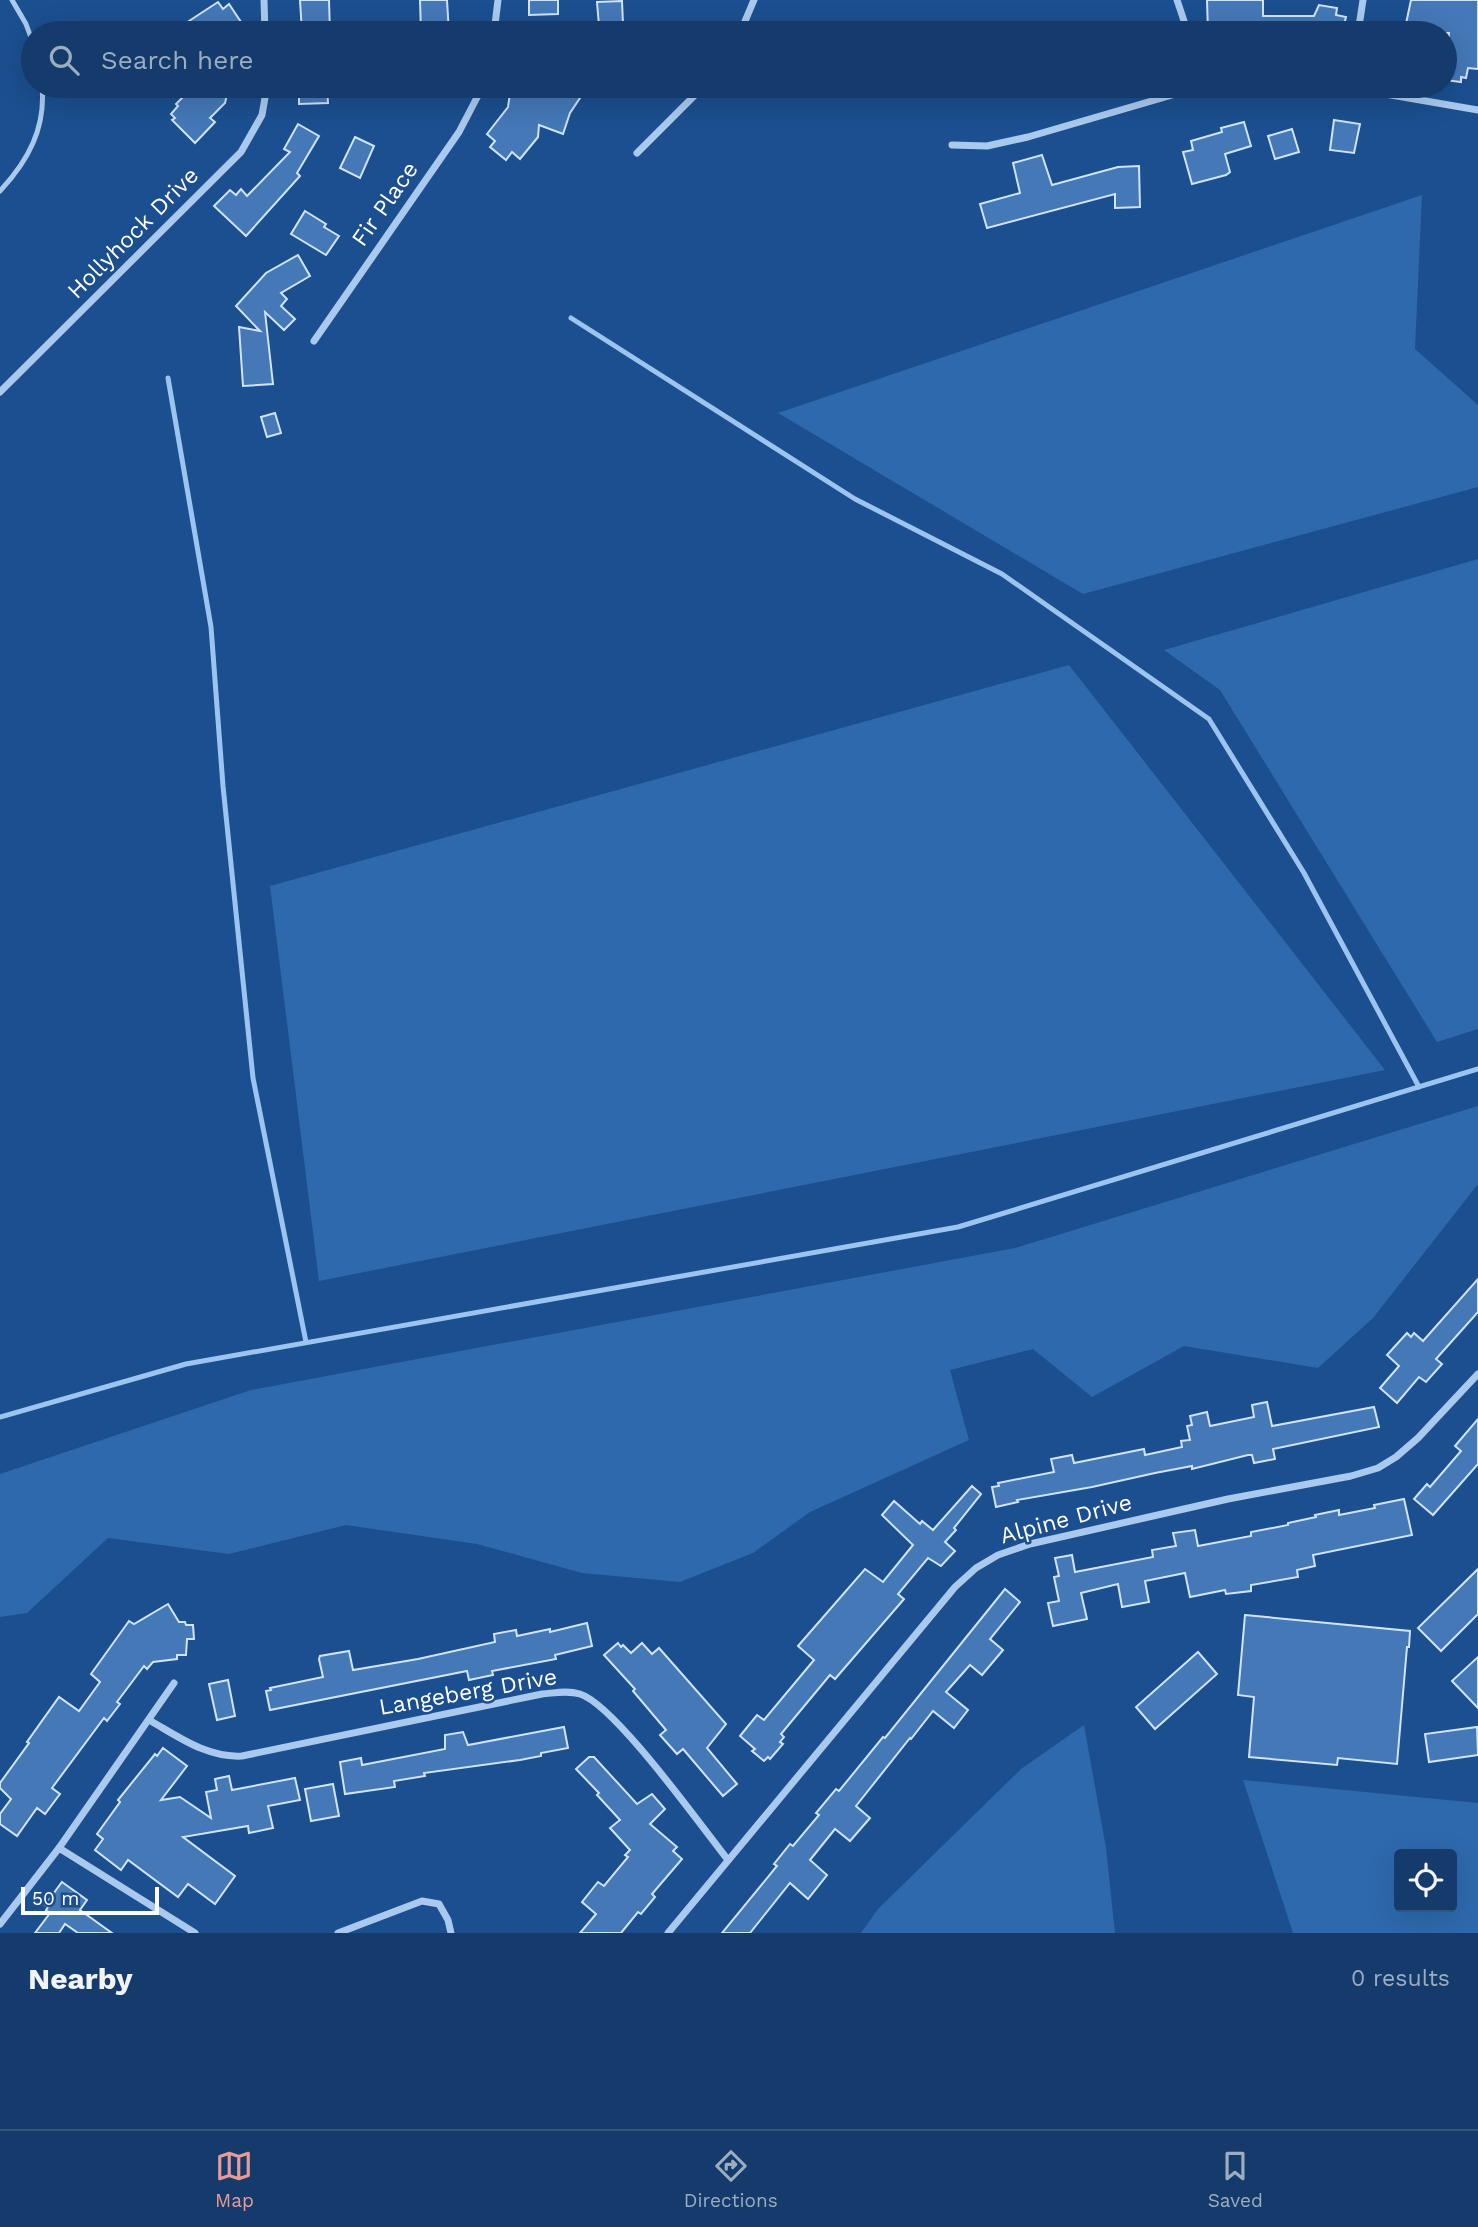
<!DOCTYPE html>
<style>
body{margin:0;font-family:"Work Sans",sans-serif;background:#214673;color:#f1f3f6}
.controls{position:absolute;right:21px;bottom:21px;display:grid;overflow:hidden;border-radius:7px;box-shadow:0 7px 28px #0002}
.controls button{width:63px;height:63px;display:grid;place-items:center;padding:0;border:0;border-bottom:2px solid #33557e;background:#143b6b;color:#f1f3f6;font:35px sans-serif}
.scale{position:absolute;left:21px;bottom:18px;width:138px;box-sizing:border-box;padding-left:7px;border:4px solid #fff;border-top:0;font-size:19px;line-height:24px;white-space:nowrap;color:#fff;-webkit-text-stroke:5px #1b4f8f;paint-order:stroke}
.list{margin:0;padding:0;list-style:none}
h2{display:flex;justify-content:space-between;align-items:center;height:91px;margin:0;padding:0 28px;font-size:30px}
h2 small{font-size:23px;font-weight:400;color:#9dadc1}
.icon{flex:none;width:38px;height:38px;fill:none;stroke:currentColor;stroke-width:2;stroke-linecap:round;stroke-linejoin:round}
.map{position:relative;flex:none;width:1478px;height:1933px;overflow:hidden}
.search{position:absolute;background:#143b6b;box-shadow:0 7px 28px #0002;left:21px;right:21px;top:21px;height:77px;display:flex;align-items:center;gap:18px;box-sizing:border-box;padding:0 24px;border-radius:38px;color:#9dadc1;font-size:26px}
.sheet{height:196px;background:#143b6b}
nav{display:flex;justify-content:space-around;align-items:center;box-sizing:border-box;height:98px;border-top:2px solid #33557e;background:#143b6b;font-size:19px;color:#9dadc1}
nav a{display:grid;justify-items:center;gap:4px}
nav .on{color:#e69b98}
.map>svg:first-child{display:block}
</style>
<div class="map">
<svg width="1478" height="1933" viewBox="0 0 1478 1933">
<rect width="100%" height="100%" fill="#1b4f8f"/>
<!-- green -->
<g fill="#2e69ad" fill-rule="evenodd">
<path d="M1422,195L1415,349L1478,405V487L1083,594L778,413Z"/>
<path d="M1478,559V1029L1437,1042L1220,690L1164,650Z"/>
<path d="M1069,665L1385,1070L319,1281L270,886Z"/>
<path d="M1478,1106V1184L1373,1318L1318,1368L1184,1346L1092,1397L1033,1349L950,1370L969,1440L810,1512L753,1553L680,1582L582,1573L477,1544L346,1525L229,1554L108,1538L27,1613L0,1617V1474L251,1390L1015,1248Z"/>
<path d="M1084,1725L1106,1848L1115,1933H861L878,1909L1021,1769Z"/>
<path d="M1243,1780L1478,1803V1933H1293ZM1399,1854H1452V1907H1399Z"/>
</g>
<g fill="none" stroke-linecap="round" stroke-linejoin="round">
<!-- stream -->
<g stroke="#9cc4f0" stroke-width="5">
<path d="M571,318L855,499L1002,574L1209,719L1304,873L1419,1087"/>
<path d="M168,378L211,627L223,786L253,1078L306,1342"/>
<path d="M0,1417L186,1364L958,1227L1478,1069"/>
</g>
</g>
<!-- building -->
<g fill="#4478b7" stroke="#cfe3fa" stroke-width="2">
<path d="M300,0H329L330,33H302Z"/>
<path d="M420,0H447L449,33H421Z"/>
<path d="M529,0H558V14L529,15Z"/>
<path d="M1207,0H1263V16H1314L1319,5L1337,8L1336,15L1346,17L1342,33H1208Z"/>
<path d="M1411,0H1478V69L1468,68L1466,78L1461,77V82L1445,80L1449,33H1404Z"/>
<path d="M622,1L623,24L599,26L597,2Z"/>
<path d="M218,2L223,9L229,4L245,28L236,33H197L189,21Z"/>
<path d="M194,86H229L225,103L210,118L215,122L195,143L172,120L175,118L171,114L178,106L176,104Z"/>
<path d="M299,86H327L328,103L299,104Z"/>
<path d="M511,86H573L584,92L570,113L563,134L539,125L538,137L520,159L512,152L506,160L490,147L495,141L487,134L508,107Z"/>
<path d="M1334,120L1360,124L1354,153L1330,150Z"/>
<path d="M1244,122L1251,146L1225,154L1230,172L1226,175L1192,184L1183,152L1193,150L1191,141L1222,132L1221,128Z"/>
<path d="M298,124L319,136L297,173L300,176L246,236L214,206L230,190L236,195L241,189L247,196L290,152L284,149Z"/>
<path d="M1292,129L1299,152L1275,159L1268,136Z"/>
<path d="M355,137L374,146L360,178L340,168Z"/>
<path d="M1042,155L1052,185L1118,167L1139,166L1140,207L1115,208V194L987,228L980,204L1020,193L1013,163Z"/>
<path d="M305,211L326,224L324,227L339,236L326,255L291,234Z"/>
<path d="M298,255L310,276L281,293L287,299L281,306L295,319L284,330L265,312L273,384L243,386L239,327L260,331L236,306L266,273Z"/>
<path d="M275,413L281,433L267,437L261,417Z"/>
<path d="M1478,1279V1312L1436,1359L1442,1364L1426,1382L1419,1377L1397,1403L1380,1388L1399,1366L1387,1355L1407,1333L1411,1337L1414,1333L1423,1341Z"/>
<path d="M1267,1402L1272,1426L1374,1407L1379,1427L1273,1449L1275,1459L1254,1463L1252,1455H1248L1192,1469V1466L1155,1473L1092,1487L1017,1500L1018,1502L996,1507L992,1487L999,1486L998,1483L1054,1472L1051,1459L1072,1455L1074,1463L1144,1449L1145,1455L1182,1447L1181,1441L1190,1440L1187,1426L1192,1425L1190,1416L1207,1412L1210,1426L1254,1417L1252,1405Z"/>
<path d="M1478,1419V1464L1433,1515L1414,1499L1427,1484L1430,1487L1461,1451L1455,1446Z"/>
<path d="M972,1486L981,1494L954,1528L956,1530L945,1542L955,1551L941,1566L928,1558L898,1594L904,1599L835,1679L830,1675L781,1734L784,1737L780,1742L783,1744L770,1759L768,1757L764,1761L752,1751L755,1749L740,1736L757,1715L764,1720L814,1660L798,1646L865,1569L883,1582L913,1545L882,1515L894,1501L920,1524L922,1521L933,1530Z"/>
<path d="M1404,1499L1412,1535L1313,1555L1315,1566L1297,1570L1298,1577L1251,1585V1591L1226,1594L1225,1590L1190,1597L1185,1573L1145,1581L1149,1602L1122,1607L1118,1584L1081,1593L1087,1619L1053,1626L1048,1603L1059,1601L1054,1577L1059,1576L1055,1558L1072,1555L1075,1572L1153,1557L1152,1550L1176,1546L1173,1533L1195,1530L1198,1546L1251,1536V1532L1288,1525V1523L1316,1517L1315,1515L1339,1510V1515L1375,1508L1374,1505Z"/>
<path d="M1478,1569V1614L1441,1651L1418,1628Z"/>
<path d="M1005,1589L1020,1602L990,1639L1003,1650L982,1675L970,1665L946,1692L968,1710L954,1728L933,1711L911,1739L910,1738L856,1806L870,1818L850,1841L835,1829L810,1860L827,1875L808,1899L790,1883L750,1933H722L777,1866L774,1864L790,1844L793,1846L819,1815L816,1813L836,1789L839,1791L883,1737L885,1738Z"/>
<path d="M168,1604L179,1622H185L186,1625H193L194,1639H187L186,1655H177V1659L153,1662L147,1669L144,1666L117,1702L120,1704L107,1721L104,1718L52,1788L60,1794L45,1814L37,1808L17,1836L0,1824V1814L11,1799L0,1788V1783L29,1743L27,1742L59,1697L79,1711L100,1682L91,1674L129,1621L134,1624Z"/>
<path d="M1245,1615L1410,1631L1409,1647H1407L1397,1764L1338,1758L1337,1765L1249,1757L1254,1697L1238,1695Z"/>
<path d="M587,1623L592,1646L555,1655L556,1659L492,1671L493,1675L469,1680L467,1671L270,1710L266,1691L271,1690L270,1688L323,1677L319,1659L320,1656L349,1651L353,1670L418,1659L495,1642L494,1634L516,1630L517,1636L550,1629V1632Z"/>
<path d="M618,1643L621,1647L623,1645L631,1653L642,1643L652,1654L659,1648L726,1724L707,1748L737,1784L723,1796L683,1749L677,1754L660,1735L666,1730L633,1691L635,1689L604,1655Z"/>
<path d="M1198,1652L1217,1674L1155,1729L1136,1707Z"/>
<path d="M1478,1657V1708L1452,1681Z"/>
<path d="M228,1680L235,1716L217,1720L209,1684Z"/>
<path d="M564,1727L568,1748L541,1753V1756L520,1760L424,1773L425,1776L394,1781L395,1787L345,1794L340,1762L361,1758L362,1765L445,1749V1735L463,1732L468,1745Z"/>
<path d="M1477,1727L1478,1755L1429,1762L1425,1734Z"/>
<path d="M163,1748L187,1766L161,1800L180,1797L211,1818L206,1792L217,1790L215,1779L229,1776L232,1790L295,1778L300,1800L268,1806L273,1828L249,1833L248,1826L183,1837L235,1876L215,1904L188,1884L178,1897L128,1860L121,1870L95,1850L103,1839L97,1834L120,1802L118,1800L155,1754L157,1756Z"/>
<path d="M589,1757H594L637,1804L652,1794L665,1809L650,1824L677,1847L673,1851L682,1859L652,1894L655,1897L641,1914L638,1912L621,1933H580L596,1914L582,1902L598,1882L604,1886L628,1857L625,1855L630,1850L610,1828L620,1820L597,1795L599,1793L576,1769Z"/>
<path d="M333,1784L339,1816L311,1821L305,1789Z"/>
<path d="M62,1882L87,1900L80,1910L112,1933H78L65,1924L59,1933H35L50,1913L46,1910L48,1907L45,1905Z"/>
</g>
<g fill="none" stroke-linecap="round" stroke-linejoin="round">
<!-- lane -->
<g stroke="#a9c9ee" stroke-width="5">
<path d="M12,0L26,24L33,43"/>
<path d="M0,191C28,161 46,128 42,86"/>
</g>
<!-- street -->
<g stroke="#a9c9ee" stroke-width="7">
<path d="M264,0L265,33"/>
<path d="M1177,0L1188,33"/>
<path d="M494,33L498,0"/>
<path d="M740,33L754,0"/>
<path d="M1358,33L1363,0"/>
<path d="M1339,86L1478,110"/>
<path d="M952,145L987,146L1028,137L1203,86"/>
<path d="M637,153L704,86"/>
<path d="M314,341L459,132L483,86"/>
<path d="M0,392L241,152L262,115L267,86"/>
<path d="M149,1720C179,1737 207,1758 242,1756L542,1694C555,1693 567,1690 580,1694C615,1705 701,1826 728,1860"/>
<path d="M59,1848L195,1933"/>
<path d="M0,1924L59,1848L174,1683"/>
<path d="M338,1933L422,1901L439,1904L448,1920L451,1933"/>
<path d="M668,1933L955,1587L976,1568L998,1555L1030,1544L1228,1499L1351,1476L1378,1468L1396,1457L1418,1438L1478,1374"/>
</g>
</g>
<g text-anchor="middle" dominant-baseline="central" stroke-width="5" stroke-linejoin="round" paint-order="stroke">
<!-- street labels -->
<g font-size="23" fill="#fff" stroke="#1b4f8f">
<text transform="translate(385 204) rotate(-55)">Fir Place</text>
<text transform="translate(133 233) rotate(-45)">Hollyhock Drive</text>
<text transform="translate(1066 1519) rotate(-15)">Alpine Drive</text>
<text transform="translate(468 1692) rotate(-10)">Langeberg Drive</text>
</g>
</g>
</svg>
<div class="controls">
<button><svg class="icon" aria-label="locate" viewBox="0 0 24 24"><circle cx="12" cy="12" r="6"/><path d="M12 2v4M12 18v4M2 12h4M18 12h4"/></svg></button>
</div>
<div class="scale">50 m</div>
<div class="search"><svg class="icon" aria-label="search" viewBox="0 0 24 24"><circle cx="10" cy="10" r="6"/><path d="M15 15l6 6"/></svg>Search here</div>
</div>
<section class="sheet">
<h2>Nearby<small>0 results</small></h2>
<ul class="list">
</ul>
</section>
<nav>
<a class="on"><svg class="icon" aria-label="map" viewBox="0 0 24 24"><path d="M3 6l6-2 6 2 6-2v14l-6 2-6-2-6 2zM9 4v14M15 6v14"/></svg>Map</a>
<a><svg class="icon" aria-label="directions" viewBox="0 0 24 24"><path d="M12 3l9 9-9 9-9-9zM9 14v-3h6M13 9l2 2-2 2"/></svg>Directions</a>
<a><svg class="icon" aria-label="saved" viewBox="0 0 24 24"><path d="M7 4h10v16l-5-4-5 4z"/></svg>Saved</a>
</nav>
